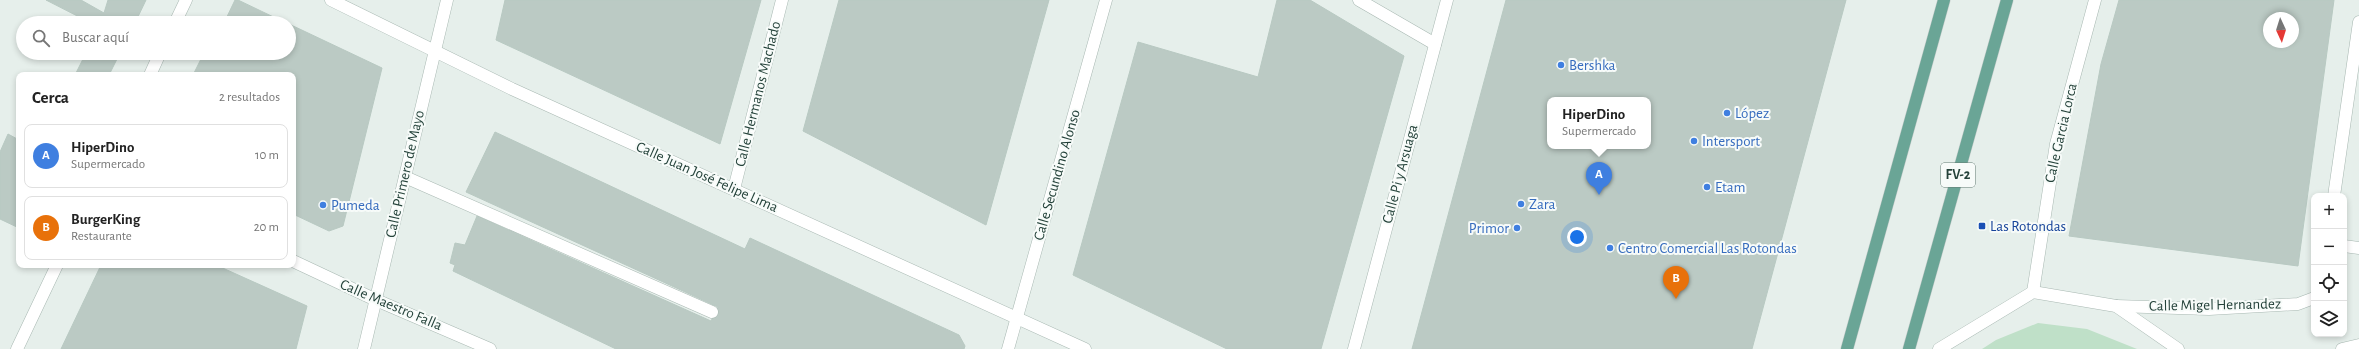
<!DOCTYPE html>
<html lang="es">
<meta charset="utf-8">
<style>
body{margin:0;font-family:"Alegreya Sans",sans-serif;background:#f2f2f2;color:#222}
.controls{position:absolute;right:12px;bottom:12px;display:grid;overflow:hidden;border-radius:8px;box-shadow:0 2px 6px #0003}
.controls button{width:36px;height:36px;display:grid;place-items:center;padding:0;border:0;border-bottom:1px solid #e0e0e0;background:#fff;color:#222;font:20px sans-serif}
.compass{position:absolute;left:2263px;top:12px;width:36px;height:36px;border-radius:50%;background:#fff;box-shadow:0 2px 6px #0003;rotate:176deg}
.you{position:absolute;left:1577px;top:237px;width:14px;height:14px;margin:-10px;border:3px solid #fff;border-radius:50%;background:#1a73e8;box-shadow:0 0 0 6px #1a73e833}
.badge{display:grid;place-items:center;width:26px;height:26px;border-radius:50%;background:#1a73e8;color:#fff;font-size:13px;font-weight:700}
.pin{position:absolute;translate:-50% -33px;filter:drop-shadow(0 1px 2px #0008)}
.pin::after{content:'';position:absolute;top:21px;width:14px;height:12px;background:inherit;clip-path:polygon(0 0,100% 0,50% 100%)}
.popup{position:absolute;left:1547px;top:97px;width:104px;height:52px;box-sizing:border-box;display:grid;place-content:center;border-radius:8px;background:#fff;filter:drop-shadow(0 1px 3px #0005);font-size:13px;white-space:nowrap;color:#767676}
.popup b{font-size:15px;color:#222}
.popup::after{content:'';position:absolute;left:50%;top:100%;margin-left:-8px;border:8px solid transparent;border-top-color:#fff}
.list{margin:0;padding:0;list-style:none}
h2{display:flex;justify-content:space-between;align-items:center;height:52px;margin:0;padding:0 16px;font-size:17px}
h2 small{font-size:13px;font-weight:400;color:#767676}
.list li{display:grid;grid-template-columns:26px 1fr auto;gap:12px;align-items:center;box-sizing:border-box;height:64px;margin:0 8px 8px;padding:0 8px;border:1px solid #e0e0e0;border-radius:8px}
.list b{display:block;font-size:15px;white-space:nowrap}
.list p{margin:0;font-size:13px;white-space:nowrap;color:#767676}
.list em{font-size:13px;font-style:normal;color:#767676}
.icon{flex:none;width:22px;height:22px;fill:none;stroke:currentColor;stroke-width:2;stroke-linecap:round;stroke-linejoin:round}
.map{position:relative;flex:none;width:2359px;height:349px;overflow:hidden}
.search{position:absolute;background:#fff;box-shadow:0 2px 6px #0003;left:16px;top:16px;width:280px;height:44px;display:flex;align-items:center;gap:10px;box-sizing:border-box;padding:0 14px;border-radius:22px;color:#767676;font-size:15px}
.panel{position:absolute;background:#fff;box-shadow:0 2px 6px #0003;left:16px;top:72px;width:280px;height:196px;border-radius:8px}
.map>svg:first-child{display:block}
</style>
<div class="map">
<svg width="2359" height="349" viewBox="0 0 2359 349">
<rect width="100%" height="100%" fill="#e6efeb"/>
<!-- green -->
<path fill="#bfe0c8" d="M2038,323L2087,329L2137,349H1982L1996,340Z"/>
<!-- building -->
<g fill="#bbcac4" stroke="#b8c9c2" fill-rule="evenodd">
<path d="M46,0H81L104,13L108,0H146L135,23H91Z"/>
<path d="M235,0H238L286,23H224Z"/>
<path d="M505,0H761L720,144L496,40Z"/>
<path d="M839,0H1049L986,225L803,131Z"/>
<path d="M1277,0H1310L1404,56L1321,349H1227L1073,275L1138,42L1258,77Z"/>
<path d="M1506,0H1846L1752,349H1412ZM1550,100H1648V146H1550Z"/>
<path d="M2119,0H2334L2298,266L2069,236L2101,64ZM2269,18H2293V42H2269Z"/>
<path d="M289,24L382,68L343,226L329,231L293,214V75H193L201,59H206L209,53H289Z"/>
<path d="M86,53H120L109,75H75Z"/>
<path d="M495,132L745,249L750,238L959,335L965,346L964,349H616L453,271L455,265L450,263L455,243L465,245L477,216L711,321L718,307L466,192Z"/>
<path d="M8,134L19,140V228L0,219V152Z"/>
<path d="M101,265H216L307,306L296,349H61Z"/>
</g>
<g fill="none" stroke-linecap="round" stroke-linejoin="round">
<defs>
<path id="lane" d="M405,177L712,312"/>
<g id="street">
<path d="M331,0L512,89L1085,349"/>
<path d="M1359,0L1435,44"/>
<path d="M175,23L186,0"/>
<path d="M150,75L160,53"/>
<path d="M734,189L782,0"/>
<path d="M2334,196L2359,22"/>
<path d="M2344,246L2359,248"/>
<path d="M293,261L376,300L490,349"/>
<path d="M2033,292L2056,144L2095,0"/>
<path d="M2116,306L2209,309L2298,304L2314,298"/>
<path d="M17,349L57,265"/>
<path d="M364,349L447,0"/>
<path d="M1008,349L1106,0"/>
<path d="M1354,349L1447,0"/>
<path d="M1939,349L2033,292L2116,306L2178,349"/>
<path d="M2342,349L2359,345"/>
</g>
<g id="primary">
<path d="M1847,349L1944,0"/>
<path d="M1909,349L2007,0"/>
</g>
</defs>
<!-- lane casing -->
<use href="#lane" stroke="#a8b8b2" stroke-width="13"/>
<!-- street casing -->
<use href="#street" stroke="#a8b8b2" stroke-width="13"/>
<!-- primary casing -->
<use href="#primary" stroke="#c2cac8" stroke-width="13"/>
<!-- lane -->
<use href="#lane" stroke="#fff" stroke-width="12"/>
<!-- street -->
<use href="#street" stroke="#fff" stroke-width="12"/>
<!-- primary -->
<use href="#primary" stroke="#6aa596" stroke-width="12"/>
</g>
<!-- markers -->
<g fill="#3f7fe0" stroke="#f7fbf9" stroke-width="1.5">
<circle cx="1561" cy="65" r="4"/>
<circle cx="1727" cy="113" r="4"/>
<circle cx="1694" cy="141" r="4"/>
<circle cx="1707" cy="187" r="4"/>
<circle cx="1521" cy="204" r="4"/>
<circle cx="323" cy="205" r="4"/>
<circle cx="1517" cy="228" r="4"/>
<circle cx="1610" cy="248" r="4"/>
</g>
<rect fill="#1a4fb4" stroke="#f7fbf9" stroke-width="1.5" x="1978" y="222" width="8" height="8" rx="2"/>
<g text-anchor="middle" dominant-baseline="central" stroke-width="4" stroke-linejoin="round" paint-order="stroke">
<!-- shield labels -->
<rect fill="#f7fbf9" stroke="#637a73" stroke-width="1" x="1941" y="163" width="34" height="24" rx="3"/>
<g font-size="14" font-weight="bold" fill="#24423a">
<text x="1958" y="175">FV-2</text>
</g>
<!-- shop labels -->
<g font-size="15" fill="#366cbe" stroke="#f7fbf9" text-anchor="start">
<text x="1569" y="65">Bershka</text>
<text x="1735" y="113">López</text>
<text x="1702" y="141">Intersport</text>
<text x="1715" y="187">Etam</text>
<text x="1529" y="204">Zara</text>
<text x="331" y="205">Pumeda</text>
<text x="1509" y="228" text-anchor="end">Primor</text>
<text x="1618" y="248">Centro Comercial Las Rotondas</text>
</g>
<!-- street labels -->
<g font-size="15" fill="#24423a" stroke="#f7fbf9">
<text transform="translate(758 94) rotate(-76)">Calle Hermanos Machado</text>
<text transform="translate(2061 133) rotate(-77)">Calle Garcia Lorca</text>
<text transform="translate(405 174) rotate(-77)">Calle Primero de Mayo</text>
<text transform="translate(1400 174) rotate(-75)">Calle Pi y Arsuaga</text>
<text transform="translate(1057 175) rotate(-74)">Calle Secundino Alonso</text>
<text transform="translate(707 177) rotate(24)">Calle Juan José Felipe Lima</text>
<text transform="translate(391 305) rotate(23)">Calle Maestro Falla</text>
<text transform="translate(2215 305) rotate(-1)">Calle Migel Hernandez</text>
</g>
<!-- transit labels -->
<g font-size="15" fill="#164399" stroke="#f7fbf9" text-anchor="start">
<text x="1990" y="226">Las Rotondas</text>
</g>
</g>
</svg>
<div class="controls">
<button>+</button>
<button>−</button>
<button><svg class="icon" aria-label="locate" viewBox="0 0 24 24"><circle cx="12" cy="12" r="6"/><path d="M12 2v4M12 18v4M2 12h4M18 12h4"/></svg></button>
<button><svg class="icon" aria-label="layers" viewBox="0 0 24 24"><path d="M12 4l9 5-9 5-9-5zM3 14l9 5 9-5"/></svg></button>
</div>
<svg class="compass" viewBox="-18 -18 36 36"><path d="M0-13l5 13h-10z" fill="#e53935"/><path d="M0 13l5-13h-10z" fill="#767676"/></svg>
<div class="you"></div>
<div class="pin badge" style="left:1599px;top:195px;background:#3f7fe0">A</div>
<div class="popup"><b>HiperDino</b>Supermercado</div>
<div class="pin badge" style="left:1676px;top:299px;background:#e8710a">B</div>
<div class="search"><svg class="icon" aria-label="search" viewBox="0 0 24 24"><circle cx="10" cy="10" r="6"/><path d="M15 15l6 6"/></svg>Buscar aquí</div>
<section class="panel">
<h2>Cerca<small>2 resultados</small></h2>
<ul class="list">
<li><span class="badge" style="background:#3f7fe0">A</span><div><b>HiperDino</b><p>Supermercado</p></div><em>10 m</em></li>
<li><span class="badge" style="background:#e8710a">B</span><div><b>BurgerKing</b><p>Restaurante</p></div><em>20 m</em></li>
</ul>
</section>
</div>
